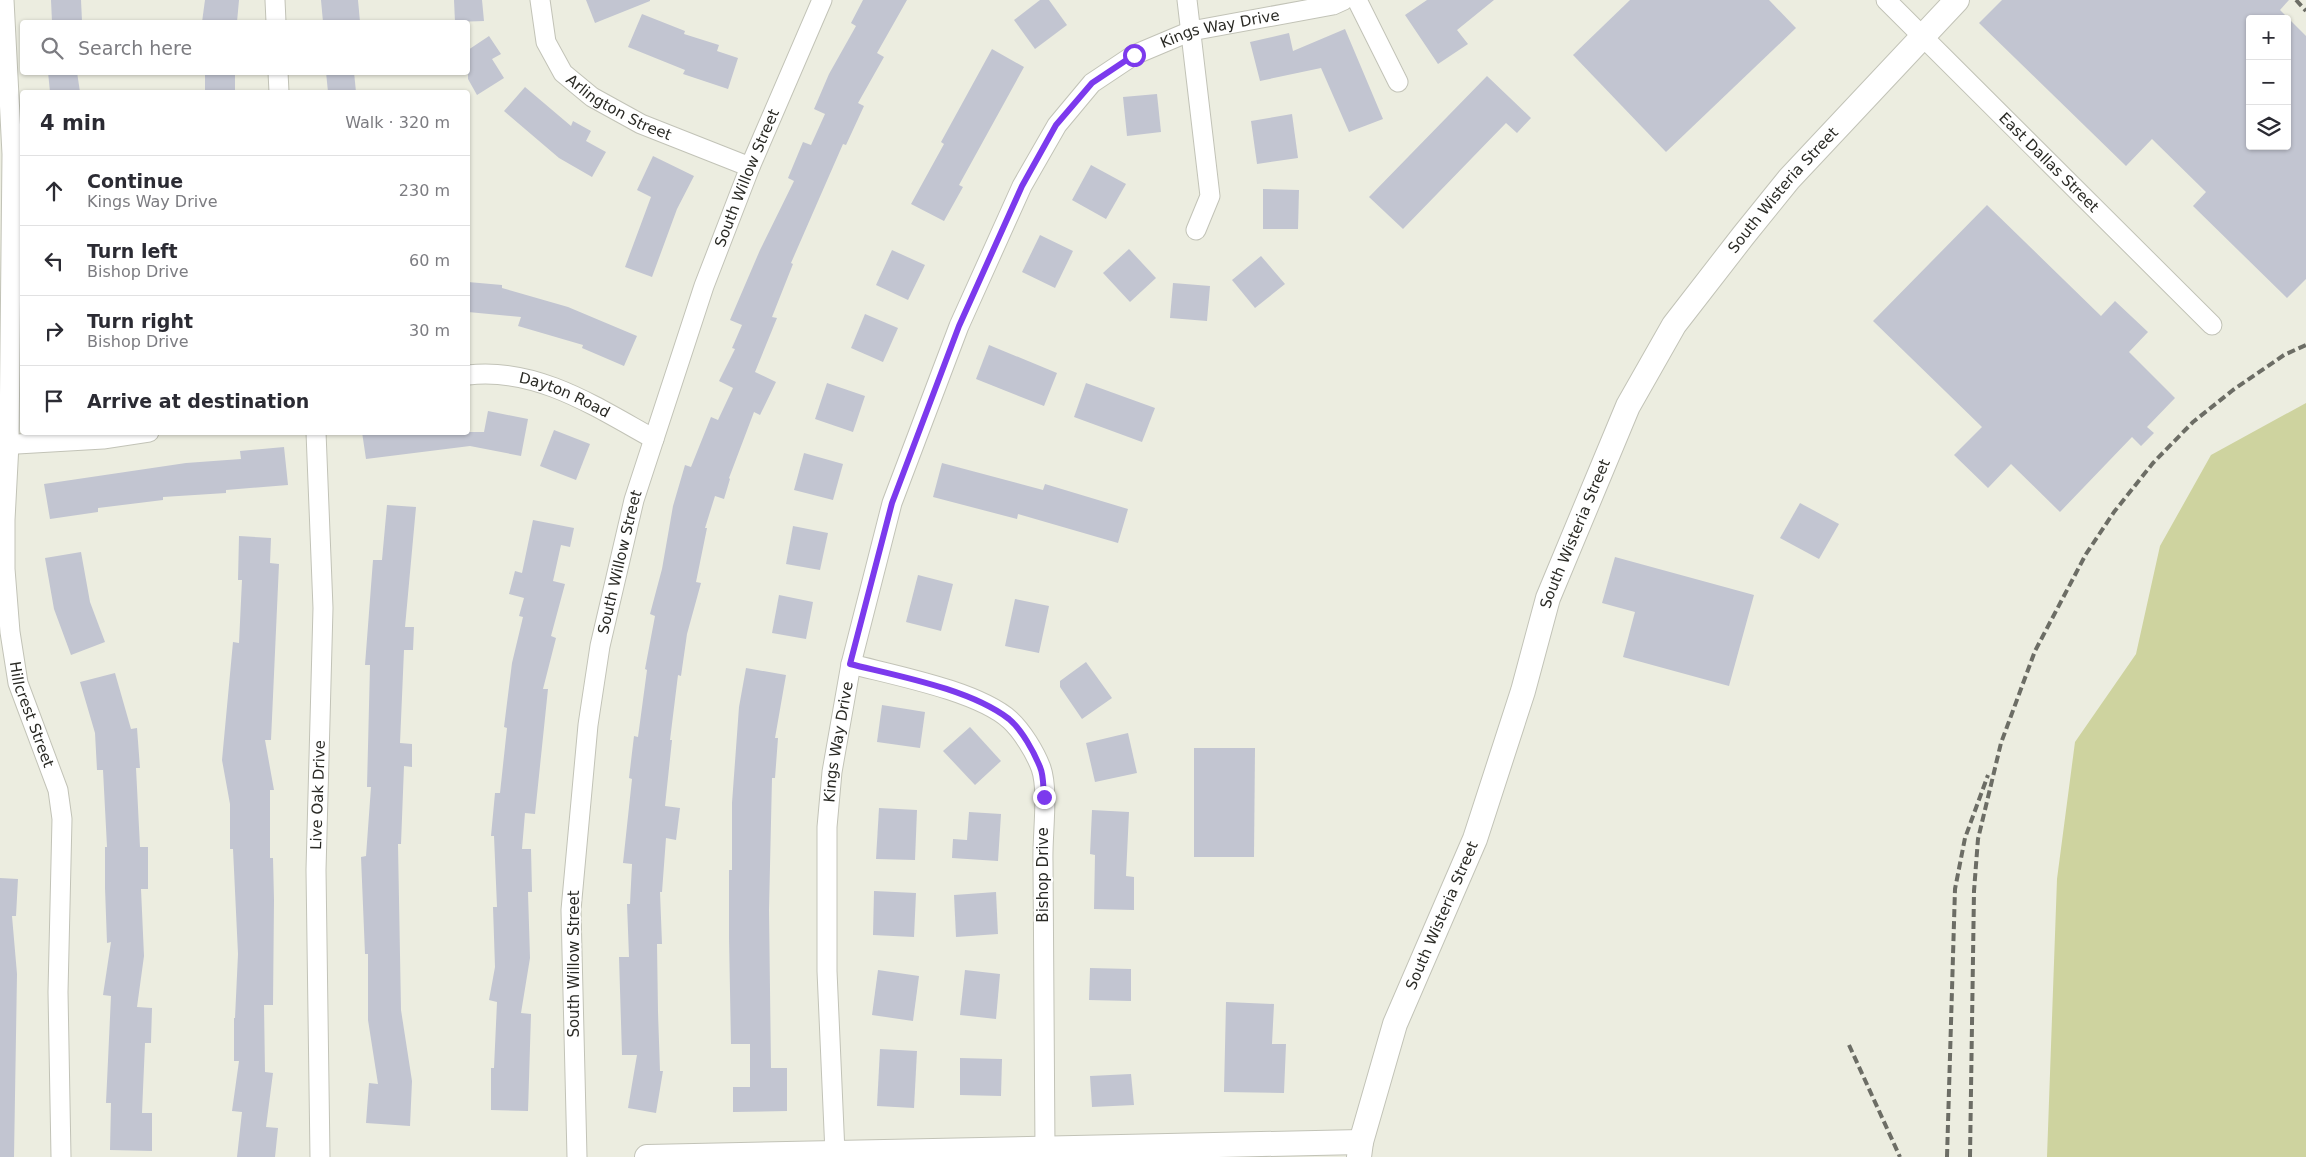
<!DOCTYPE html>
<meta charset="utf-8">
<style>
body{margin:0;font-family:"DejaVu Sans",sans-serif;background:#f2f2f3;color:#2b2b33}
.controls{position:absolute;right:15px;top:15px;display:grid;overflow:hidden;border-radius:5px;box-shadow:0 1px 4px #0004}
.controls button{width:45px;height:45px;display:grid;place-items:center;padding:0;border:0;border-bottom:1px solid #e1e1e2;background:#fff;color:#2b2b33;font:25px sans-serif}
.stop{position:absolute;width:15px;height:15px;margin:-11px;border:4px solid #7c3aed;border-radius:50%;background:#fff}
.stop.end{background:#7c3aed;border-color:#fff;box-shadow:0 1px 5px #0008}
.list{margin:0;padding:0;list-style:none}
h2{display:flex;justify-content:space-between;align-items:center;height:65px;margin:0;padding:0 20px;font-size:21px}
h2 small{font-size:16px;font-weight:400;color:#7c7c81}
.list li{display:grid;grid-template-columns:32px 1fr auto;gap:15px;align-items:center;box-sizing:border-box;height:70px;padding:0 20px;border-top:1px solid #e1e1e2}
.list b{display:block;font-size:19px;white-space:nowrap}
.list p{margin:0;font-size:16px;white-space:nowrap;color:#7c7c81}
.list em{font-size:16px;font-style:normal;color:#7c7c81}
.icon{flex:none;width:28px;height:28px;fill:none;stroke:currentColor;stroke-width:2;stroke-linecap:round;stroke-linejoin:round}
.map{position:relative;flex:none;width:2306px;height:1157px;overflow:hidden}
.search{position:absolute;background:#fff;box-shadow:0 1px 4px #0004;left:20px;top:20px;width:450px;height:55px;display:flex;align-items:center;gap:12px;box-sizing:border-box;padding:0 18px;border-radius:5px;color:#7c7c81;font-size:19px}
.panel{position:absolute;background:#fff;box-shadow:0 1px 4px #0004;left:20px;top:90px;width:450px;height:345px;border-radius:5px}
.map>svg:first-child{display:block}
</style>
<div class="map">
<svg width="2306" height="1157" viewBox="0 0 2306 1157">
<rect width="100%" height="100%" fill="#ecede0"/>
<!-- green -->
<path fill="#ced39f" d="M2306,403V1157H2047L2057,879L2075,742L2136,654L2160,546L2211,455Z"/>
<!-- building -->
<g fill="#c2c5d1" fill-rule="evenodd">
<path d="M51,0H81L82,21L52,22Z"/>
<path d="M205,0H239L237,22H202Z"/>
<path d="M321,0H358L360,22H323Z"/>
<path d="M454,0H482L484,21L455,22Z"/>
<path d="M586,0H650V1L595,23Z"/>
<path d="M863,0H907L877,53L884,57L858,103L864,106L846,145L843,144L791,263L793,264L772,317L777,318L755,372L776,382L760,415L754,412L729,478L730,479L724,499L715,496L705,528H707L696,582L701,583L687,634L681,676L678,675L670,740H672L665,806L680,808L676,840L666,838L662,892H660L662,944H657L658,1012L660,1071H663L656,1113L628,1108L637,1055H622L619,957H629L627,904H630L632,864L623,863L632,779L629,778L634,736L638,737L647,670L645,669L655,616L650,614L662,569L673,506L685,465L691,467L711,417L718,420L733,388L719,381L735,349L732,348L742,325L730,320L760,250L794,181L788,178L803,142L811,145L825,114L814,109L829,74L856,26L851,23Z"/>
<path d="M1040,0H1049L1067,25L1035,49L1014,20Z"/>
<path d="M1427,0H1494L1457,30L1468,44L1438,64L1405,15Z"/>
<path d="M1630,0H1769L1796,28L1666,152L1573,55Z"/>
<path d="M2002,0H2289L2280,10L2306,36V279L2287,298L2193,206L2206,192L2152,139L2126,166L1979,23ZM2250,19H2287V146H2250Z"/>
<path d="M642,14L685,31L684,34L719,45L717,51L738,58L728,89L683,74L685,70L628,47Z"/>
<path d="M1345,29L1383,119L1349,132L1321,68L1260,81L1250,42L1289,33L1293,51Z"/>
<path d="M489,36L501,54L492,59L504,78L477,95L468,79V50Z"/>
<path d="M992,49L1024,67L959,185L963,187L944,221L911,204L944,144L941,142Z"/>
<path d="M48,72H77L80,92H50Z"/>
<rect x="205" y="72" width="30" height="20"/>
<path d="M326,72H354L356,92H328Z"/>
<path d="M1487,76L1531,118L1517,133L1506,123L1403,229L1369,197Z"/>
<path d="M525,87L571,126L573,121L591,131L586,141L606,152L592,177L559,158L504,111Z"/>
<path d="M1157,94L1161,132L1127,136L1123,97Z"/>
<path d="M1292,114L1298,158L1257,164L1251,121Z"/>
<path d="M653,156L694,176L677,209L652,277L625,267L651,197L637,190Z"/>
<path d="M1091,165L1126,184L1106,219L1072,200Z"/>
<path d="M1263,189L1299,190L1298,229H1263Z"/>
<path d="M1987,205L2101,316L2115,301L2148,332L2129,352L2175,398L2147,427L2154,433L2141,446L2132,437L2060,512L2011,464L1988,488L1954,455L1982,427L1873,321Z"/>
<path d="M1040,235L1073,251L1055,288L1022,272Z"/>
<path d="M1129,249L1156,278L1130,302L1103,273Z"/>
<path d="M892,250L925,265L908,300L876,285Z"/>
<path d="M1261,256L1285,284L1255,308L1232,280Z"/>
<path d="M468,282L502,285V288L568,307L637,336L624,366L582,348L583,345L518,326L521,317L468,312Z"/>
<path d="M1173,283L1210,286L1207,321L1170,318Z"/>
<path d="M865,314L898,328L883,362L851,348Z"/>
<path d="M989,345L1057,373L1044,406L976,379Z"/>
<path d="M827,383L865,396L853,432L815,419Z"/>
<path d="M1086,383L1155,408L1142,442L1074,417Z"/>
<path d="M488,411L528,419L521,456L470,446L366,459L362,432H484Z"/>
<path d="M554,430L590,444L576,480L540,466Z"/>
<path d="M284,447L288,485L226,490V493L163,497V500L98,508V512L50,519L44,484L186,463L241,459L240,451Z"/>
<path d="M804,453L843,464L833,500L794,490Z"/>
<path d="M942,463L1043,490L1045,484L1128,509L1118,543L1018,514L1017,519L933,497Z"/>
<path d="M1800,503L1839,524L1819,559L1780,538Z"/>
<path d="M387,505L416,507L405,627H414L413,650H404L400,743L412,744V767L404,766L401,844H398L401,1010L412,1081L410,1126L366,1123L369,1083L378,1084L368,1020V954H365L361,857L366,856L371,787H367L370,665H365L373,560H382Z"/>
<path d="M533,520L574,528L570,547L561,545L553,581L565,584L551,636L556,638L543,689H548L535,814L525,813L522,849H531L532,892H528L530,958L521,1013L531,1014L528,1111L491,1110V1068H494L497,1002L489,1000L495,967L493,907H497L494,836H491L495,793H500L507,728L504,727L512,663L523,617L519,616L524,598L509,594L515,571L522,573Z"/>
<path d="M793,526L828,533L820,570L786,564Z"/>
<path d="M239,536L271,538L270,563L279,564L271,740H265L274,790H270V858H273L274,900L273,1005H264L265,1072L273,1073L266,1127L278,1128L275,1157H237L242,1112L232,1111L239,1061H234V1018H235L238,954L233,849H230V804L222,760L233,642L239,643L242,580H238Z"/>
<path d="M81,552L90,602L105,642L71,655L54,609L45,558Z"/>
<path d="M1615,557L1754,595L1729,686L1623,657L1635,612L1602,603Z"/>
<path d="M918,575L953,584L941,631L906,622Z"/>
<path d="M779,595L813,602L806,639L772,633Z"/>
<path d="M1015,599L1049,606L1039,653L1005,646Z"/>
<path d="M1086,662L1112,698L1082,719L1060,687V681Z"/>
<path d="M746,668L786,675L775,738H778L775,778H772L769,910L771,1068H787V1111L733,1112V1087H750V1044H731L729,938V870H732V803L739,707Z"/>
<path d="M115,673L131,729L137,728L140,768H136L140,847H148V889H141L144,956L137,1007L152,1008L151,1043H145L142,1113H152V1151L110,1150L111,1103H106L111,996L103,995L111,942L107,943L105,888V847H107L103,770H97L95,733L80,682Z"/>
<path d="M882,705L925,712L920,748L877,742Z"/>
<path d="M970,727L1001,761L975,785L943,751Z"/>
<path d="M1128,733L1137,773L1095,782L1086,743Z"/>
<path d="M1194,748H1255L1254,857H1194Z"/>
<path d="M879,808L917,810L915,860L876,859Z"/>
<path d="M1092,810L1129,812L1126,876L1134,877V910L1094,909L1095,855L1090,854Z"/>
<path d="M969,812L1001,814L998,861L952,858L953,839L967,840Z"/>
<path d="M0,878L18,879L16,916H12L17,974L14,1157H0Z"/>
<path d="M874,891L916,893L914,937L873,935Z"/>
<path d="M996,892L998,934L956,937L954,895Z"/>
<path d="M1090,968L1131,969V1001L1089,1000Z"/>
<path d="M878,970L919,976L913,1021L872,1015Z"/>
<path d="M965,970L1000,974L996,1019L960,1015Z"/>
<path d="M1226,1002L1274,1004L1272,1044H1286L1284,1093L1224,1092Z"/>
<path d="M880,1049L917,1051L914,1108L877,1106Z"/>
<path d="M960,1058L1002,1059L1001,1096L960,1095Z"/>
<path d="M1131,1074L1134,1105L1092,1107L1090,1076Z"/>
</g>
<g fill="none" stroke-linecap="round" stroke-linejoin="round">
<defs>
<g id="minor">
<path id="s1" d="M4,0L12,154L9,444L5,520V569L10,632L18,683L58,790L62,819L58,992L61,1157"/>
<path d="M275,0L276,22"/>
<path id="s2" d="M540,0L546,42L563,73L592,97L641,124L750,167"/>
<path d="M1187,0L1210,196L1196,230"/>
<path d="M1357,0L1398,82"/>
<path id="s3" d="M1886,0L2212,325"/>
<path d="M278,72L279,92"/>
<path id="s4" d="M468,375C537,367 596,407 654,439"/>
<path d="M316,432L323,608L316,870L320,1157"/>
<path d="M0,445L103,439L149,432"/>
<path d="M851,664C893,675 978,691 1010,720C1022,731 1035,752 1041,768C1049,791 1042,836 1043,862C1043,957 1044,1053 1045,1149"/>
<path id="s5" d="M835,1153L827,971V827L832,772L851,664L892,503L959,326L1022,186L1057,125L1092,83L1134,55L1191,31L1333,5L1344,0"/>
<path id="s6" d="M577,1157L571,910L588,725L600,646L634,500L704,286L750,167L822,0"/>
</g>
<g id="tertiary">
<path d="M647,1157L1361,1142"/>
<path id="s7" d="M1359,1157L1361,1142L1395,1024L1475,839L1523,691L1548,598L1628,406L1674,325L1743,236L1789,179L1957,0"/>
</g>
</defs>
<!-- minor casing -->
<use href="#minor" stroke="#c2c3b7" stroke-width="21"/>
<!-- tertiary casing -->
<use href="#tertiary" stroke="#c2c3b7" stroke-width="26"/>
<!-- minor -->
<use href="#minor" stroke="#fff" stroke-width="19"/>
<!-- tertiary -->
<use href="#tertiary" stroke="#fff" stroke-width="24"/>
<!-- rail -->
<g stroke="#6c6d65" stroke-width="4" stroke-dasharray="8 4" stroke-linecap="butt">
<path d="M2296,0L2306,11"/>
<path d="M1849,1045L1900,1157"/>
<path d="M1947,1157L1955,889L1965,838L1988,775"/>
<path d="M1970,1157L1974,891L1978,839L2001,743L2035,651L2086,554L2114,512L2153,463L2193,422L2233,390L2284,355L2306,345"/>
</g>
</g>
<g fill="none" stroke-linecap="round" stroke-linejoin="round">
<!-- route -->
<path stroke="#7c3aed" stroke-width="6" d="M1044,797C1043,788 1044,776 1040,767C1034,752 1022,730 1009,719C970,689 898,676 850,664L892,503L959,326L1022,186L1056,125L1092,83L1134,55"/>
</g>
<g text-anchor="middle" dominant-baseline="central" stroke-width="4.5" stroke-linejoin="round" paint-order="stroke">
<!-- street labels -->
<g font-size="15" fill="#2a2a25" stroke="#fff">
<text stroke="none"><textPath href="#s5" startOffset="1266">Kings Way Drive</textPath></text>
<text stroke="none"><textPath href="#s2" startOffset="144">Arlington Street</textPath></text>
<text stroke="none"><textPath href="#s3" startOffset="230">East Dallas Street</textPath></text>
<text stroke="none"><textPath href="#s6" startOffset="1004">South Willow Street</textPath></text>
<text stroke="none"><textPath href="#s7" startOffset="1066">South Wisteria Street</textPath></text>
<text stroke="none"><textPath href="#s4" startOffset="100">Dayton Road</textPath></text>
<text stroke="none"><textPath href="#s7" startOffset="661">South Wisteria Street</textPath></text>
<text stroke="none"><textPath href="#s6" startOffset="599">South Willow Street</textPath></text>
<text stroke="none"><textPath href="#s1" startOffset="718">Hillcrest Street</textPath></text>
<text stroke="none"><textPath href="#s5" startOffset="412">Kings Way Drive</textPath></text>
<text transform="translate(318 795) rotate(-88)">Live Oak Drive</text>
<text transform="translate(1043 875) rotate(-90)">Bishop Drive</text>
<text stroke="none"><textPath href="#s7" startOffset="256">South Wisteria Street</textPath></text>
<text transform="translate(574 964) rotate(-90)">South Willow Street</text>
</g>
</g>
</svg>
<div class="controls">
<button>+</button>
<button>−</button>
<button><svg class="icon" aria-label="layers" viewBox="0 0 24 24"><path d="M12 4l9 5-9 5-9-5zM3 14l9 5 9-5"/></svg></button>
</div>
<div class="stop" style="left:1134px;top:55px"></div>
<div class="stop end" style="left:1044px;top:797px"></div>
<div class="search"><svg class="icon" aria-label="search" viewBox="0 0 24 24"><circle cx="10" cy="10" r="6"/><path d="M15 15l6 6"/></svg>Search here</div>
<section class="panel">
<h2>4 min<small>Walk · 320 m</small></h2>
<ul class="list">
<li><svg class="icon" aria-label="ahead" viewBox="0 0 24 24"><path d="M12 20V5M6 11l6-6 6 6"/></svg><div><b>Continue</b><p>Kings Way Drive</p></div><em>230 m</em></li>
<li><svg class="icon" aria-label="left" viewBox="0 0 24 24"><path d="M17 20v-9H6M10 6l-5 5 5 5"/></svg><div><b>Turn left</b><p>Bishop Drive</p></div><em>60 m</em></li>
<li><svg class="icon" aria-label="right" viewBox="0 0 24 24"><path d="M7 20v-9h11M14 6l5 5-5 5"/></svg><div><b>Turn right</b><p>Bishop Drive</p></div><em>30 m</em></li>
<li><svg class="icon" aria-label="arrive" viewBox="0 0 24 24"><path d="M6 21V4h12l-3 4 3 4H6"/></svg><div><b>Arrive at destination</b></div></li>
</ul>
</section>
</div>
